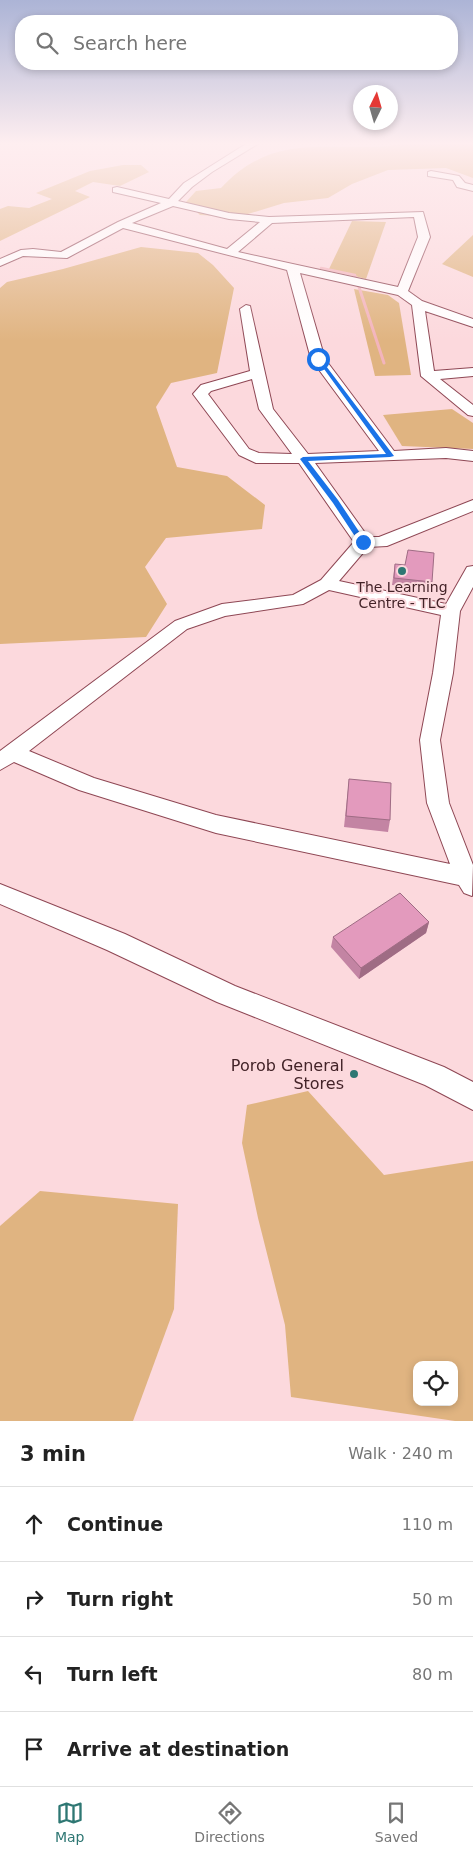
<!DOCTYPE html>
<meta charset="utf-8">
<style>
body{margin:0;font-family:"DejaVu Sans",sans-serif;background:#f2f2f2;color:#222}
.controls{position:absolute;right:15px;bottom:15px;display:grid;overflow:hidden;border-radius:10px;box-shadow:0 2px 8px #0003}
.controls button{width:45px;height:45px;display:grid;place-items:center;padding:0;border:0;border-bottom:1px solid #e0e0e0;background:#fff;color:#222;font:25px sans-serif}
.compass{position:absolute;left:353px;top:85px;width:45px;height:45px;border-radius:50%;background:#fff;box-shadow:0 2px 8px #0003;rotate:5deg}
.stop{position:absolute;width:15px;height:15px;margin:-11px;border:4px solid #1a73e8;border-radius:50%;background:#fff}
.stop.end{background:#1a73e8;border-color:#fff;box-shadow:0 1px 5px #0008}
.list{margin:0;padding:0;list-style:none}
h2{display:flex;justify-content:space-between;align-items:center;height:65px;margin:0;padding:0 20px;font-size:21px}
h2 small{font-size:16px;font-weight:400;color:#767676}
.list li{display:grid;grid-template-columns:32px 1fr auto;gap:15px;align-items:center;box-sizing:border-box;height:75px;padding:0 20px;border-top:1px solid #e0e0e0}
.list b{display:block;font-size:19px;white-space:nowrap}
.list em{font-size:16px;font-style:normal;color:#767676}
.icon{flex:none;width:28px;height:28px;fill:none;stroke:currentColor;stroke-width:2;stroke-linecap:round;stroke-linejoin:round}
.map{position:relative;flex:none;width:473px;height:1421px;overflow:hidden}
.search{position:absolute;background:#fff;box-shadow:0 2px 8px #0003;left:15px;right:15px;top:15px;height:55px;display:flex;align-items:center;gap:12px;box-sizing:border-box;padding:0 18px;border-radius:20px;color:#767676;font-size:19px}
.sheet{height:365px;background:#fff}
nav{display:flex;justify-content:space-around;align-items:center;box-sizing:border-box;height:70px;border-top:1px solid #e0e0e0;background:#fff;font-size:14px;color:#767676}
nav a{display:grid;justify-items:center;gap:2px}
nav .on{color:#2e7773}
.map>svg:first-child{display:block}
</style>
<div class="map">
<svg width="473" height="1421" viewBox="0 0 473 1421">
<rect width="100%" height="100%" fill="#fcd9dd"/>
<!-- green -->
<g fill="#e0b481" fill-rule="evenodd">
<path d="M415,142L473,143V178L446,168L388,170L352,184L328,198L284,203L238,217L200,215L186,202L196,191L221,188C268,138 311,148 372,147C386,147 401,144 415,142Z"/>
<path d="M123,165H141L149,172L120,186L93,182L75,191L90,197L0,241V209L8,206L29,208L52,199L36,193L90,171Z"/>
<path d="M352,221L386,222L366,279L329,269Z"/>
<path d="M473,235V277L442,264Z"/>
<path d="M141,247L198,253L213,265L234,288L217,373L171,383L156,407L177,467L227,476L265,505L262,529L166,538L145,567L167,604L146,637L0,644V288L7,282L63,269Z"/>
<path d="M354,289L388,295L399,303L411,375L375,376Z"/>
<path d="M452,409L473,423V449L402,446L383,415Z"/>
<path d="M308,1091L384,1175L473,1161V1421H455L291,1397L285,1325L258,1218L242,1143L247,1105ZM417,1365H454V1402H417Z"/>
<path d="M40,1191L178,1204L174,1309L133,1421H0V1226Z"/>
</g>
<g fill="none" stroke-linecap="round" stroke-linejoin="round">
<!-- stream-far1 -->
<path stroke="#f3b4bc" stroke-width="2.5" d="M321,268L355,275L358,286"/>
<!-- stream -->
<path stroke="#f3b4bc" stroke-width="3" d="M358,284L384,363"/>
<defs>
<g id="street">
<path d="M249,142H261L212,172L192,187L178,201L229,213L269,217L423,212L430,237L408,291L422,301L473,319V327L425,311L434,371L473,368V376L440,379L473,405V416L468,415L421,376L412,305L398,295L300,273L325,359L394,451L446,448L473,451V461L446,458L315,463L368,537H379L473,500V511L387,546L368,547L339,581L446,604L467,567L473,566V587L460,611L453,673L440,740L449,803L473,865L472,896L464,893L459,885L216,833L79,790L14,762L0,770V751L175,621L222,604L293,595L321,580L354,542L299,463H256L239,455L193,394L201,385L250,371L240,309L246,305L250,306L273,409L308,454L379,451L311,359L287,270L123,228L67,258L23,256L0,266V259L21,250L33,249L61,252L118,222L161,203L113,192V188L117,187L169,199L184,183ZM173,206L229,219L260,222L227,249L132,223ZM414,217L418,237L398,287L238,252L272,223ZM252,379L259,409L292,454L259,453L249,449L208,394L211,391ZM329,590L441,615L433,673L420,740L427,803L450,864L216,815L94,778L29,751L187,629L225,616L303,604Z"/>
<path d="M431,171L459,176L465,183L473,185V191L457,187L453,180L428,176V172Z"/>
<path d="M0,884L125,934L235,986L444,1067L473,1082V1110L425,1085L217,1002L107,950L0,904Z"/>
</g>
</defs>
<!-- street casing -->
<use href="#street" stroke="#8e4754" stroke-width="2"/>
<!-- street -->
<use href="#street" fill="#fff" fill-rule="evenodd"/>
</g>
<!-- wall -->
<g fill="#c384a3">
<path d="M395,564L432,582L430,589L392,585Z"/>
<path d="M349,779L390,820L388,832L344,827Z"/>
<path d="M429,922L426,933L359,979L331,947L333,937Z"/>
</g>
<!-- shaded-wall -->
<path fill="#9f6c84" d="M429,922L426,933L359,979L361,968Z"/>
<!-- building -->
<g fill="#e39abd" stroke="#9f6c84">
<path d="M408,550L434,553L432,582L394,578L395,564L405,565Z"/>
<path d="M349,779L391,783L390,820L346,816Z"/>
<path d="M400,893L429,922L361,968L333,937Z"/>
</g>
<!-- sky -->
<linearGradient id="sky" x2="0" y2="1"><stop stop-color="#acb4d6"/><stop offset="0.42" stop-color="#feeef0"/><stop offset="1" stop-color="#feeef0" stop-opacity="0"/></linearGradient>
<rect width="473" height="341" fill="url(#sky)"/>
<!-- route -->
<path fill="#1a73e8" d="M316,358H320L394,456L390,457L308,461L338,500L366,542L365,544H360L333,503L300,459L303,457L386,454Z"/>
<!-- markers -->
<g fill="#2e7773" stroke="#fcd9dd" stroke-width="2">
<circle cx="402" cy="571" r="5"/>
<circle cx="354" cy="1074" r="5"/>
</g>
<g text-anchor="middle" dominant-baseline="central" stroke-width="4" stroke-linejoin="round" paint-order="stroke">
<!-- poi labels -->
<g font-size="14" fill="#432328" stroke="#fcd9dd">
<text x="402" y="587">The Learning<tspan x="402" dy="16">Centre - TLC</tspan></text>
</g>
<!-- near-poi labels -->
<g font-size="16" fill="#432328" stroke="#fcd9dd" text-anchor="end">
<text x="344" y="1065">Porob General<tspan x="344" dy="18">Stores</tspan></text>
</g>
</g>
</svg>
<div class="controls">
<button><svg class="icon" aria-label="locate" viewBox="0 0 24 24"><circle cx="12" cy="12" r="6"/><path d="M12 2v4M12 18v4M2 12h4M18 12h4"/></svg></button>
</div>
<svg class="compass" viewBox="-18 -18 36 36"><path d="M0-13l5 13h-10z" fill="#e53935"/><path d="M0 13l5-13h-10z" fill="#767676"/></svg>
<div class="stop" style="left:318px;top:359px"></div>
<div class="stop end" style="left:363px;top:542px"></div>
<div class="search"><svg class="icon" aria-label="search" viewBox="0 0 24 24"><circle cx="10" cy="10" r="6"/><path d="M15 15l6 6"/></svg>Search here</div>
</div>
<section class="sheet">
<h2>3 min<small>Walk · 240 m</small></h2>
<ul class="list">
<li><svg class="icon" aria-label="ahead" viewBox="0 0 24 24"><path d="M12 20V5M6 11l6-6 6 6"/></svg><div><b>Continue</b></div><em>110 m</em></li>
<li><svg class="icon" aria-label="right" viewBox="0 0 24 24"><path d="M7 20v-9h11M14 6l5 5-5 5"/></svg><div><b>Turn right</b></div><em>50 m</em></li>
<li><svg class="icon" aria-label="left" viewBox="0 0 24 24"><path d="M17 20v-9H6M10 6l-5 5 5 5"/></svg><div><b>Turn left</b></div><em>80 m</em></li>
<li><svg class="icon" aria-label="arrive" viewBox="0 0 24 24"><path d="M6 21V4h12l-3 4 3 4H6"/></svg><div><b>Arrive at destination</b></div></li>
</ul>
</section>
<nav>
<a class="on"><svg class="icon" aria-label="map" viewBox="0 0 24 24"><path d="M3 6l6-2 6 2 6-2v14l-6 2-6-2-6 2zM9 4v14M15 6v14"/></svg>Map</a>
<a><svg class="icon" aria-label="directions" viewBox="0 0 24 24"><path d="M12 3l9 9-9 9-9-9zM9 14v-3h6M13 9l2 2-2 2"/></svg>Directions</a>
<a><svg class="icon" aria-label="saved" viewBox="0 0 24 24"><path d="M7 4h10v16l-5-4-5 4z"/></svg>Saved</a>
</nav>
